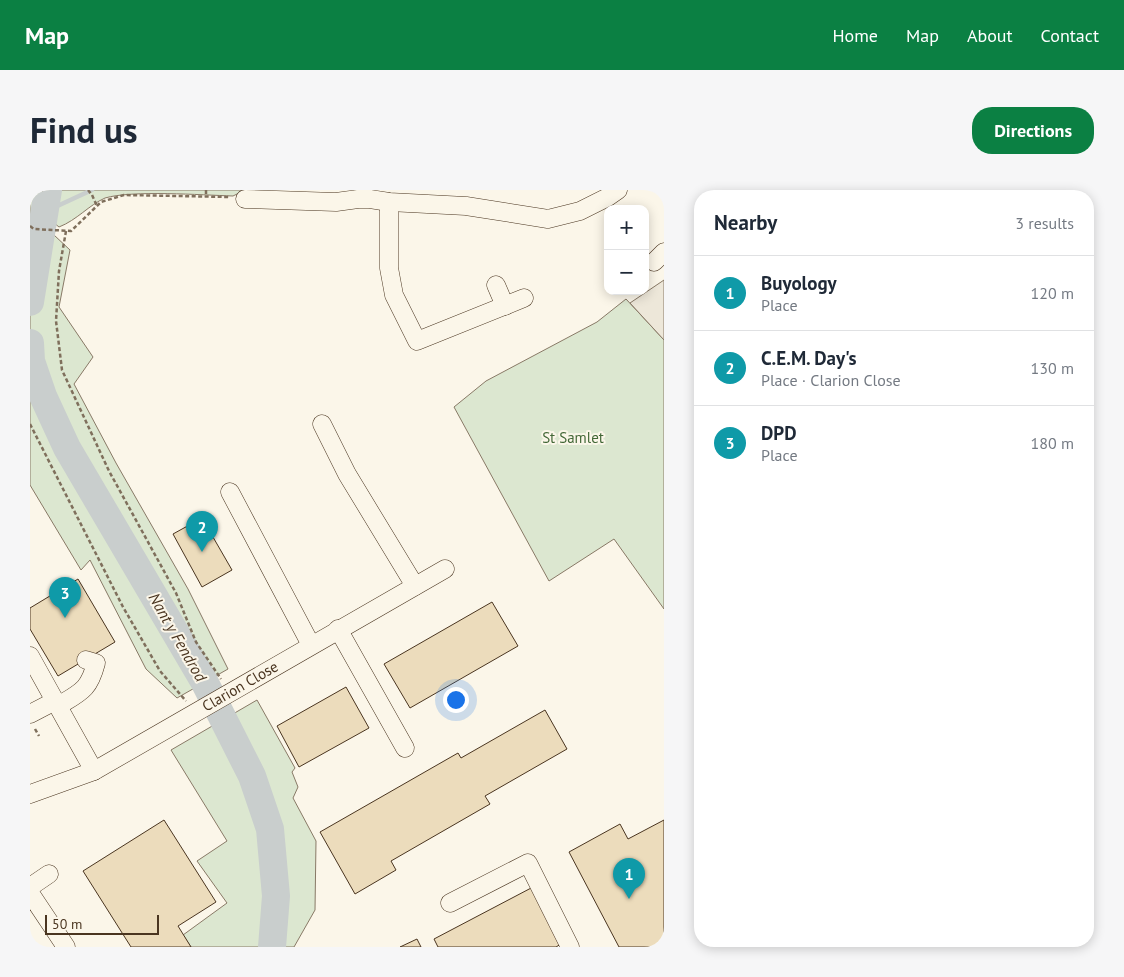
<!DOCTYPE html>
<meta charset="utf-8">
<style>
body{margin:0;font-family:"PT Sans",sans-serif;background:#f6f6f7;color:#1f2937}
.controls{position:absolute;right:15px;top:15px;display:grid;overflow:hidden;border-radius:10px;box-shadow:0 2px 12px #0003}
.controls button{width:45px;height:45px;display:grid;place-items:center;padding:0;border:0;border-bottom:1px solid #e0e1e3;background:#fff;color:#1f2937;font:25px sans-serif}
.scale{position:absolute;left:15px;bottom:12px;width:114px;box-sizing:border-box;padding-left:5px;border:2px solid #4a3520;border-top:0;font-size:14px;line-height:18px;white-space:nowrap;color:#4a3520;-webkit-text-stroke:4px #fbf6e9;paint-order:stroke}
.you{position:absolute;left:425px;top:509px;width:18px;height:18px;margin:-12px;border:4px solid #fff;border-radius:50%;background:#1a73e8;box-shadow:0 0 0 8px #1a73e833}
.badge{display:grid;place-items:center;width:32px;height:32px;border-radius:50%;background:#0b8043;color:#fff;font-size:16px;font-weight:700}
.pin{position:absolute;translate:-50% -41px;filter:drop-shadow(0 1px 2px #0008)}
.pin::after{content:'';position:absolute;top:26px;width:18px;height:15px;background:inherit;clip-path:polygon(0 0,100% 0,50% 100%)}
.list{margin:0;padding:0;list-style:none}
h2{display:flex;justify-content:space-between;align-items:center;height:65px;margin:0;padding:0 20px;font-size:21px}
h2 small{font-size:16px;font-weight:400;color:#747a83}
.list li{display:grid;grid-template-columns:32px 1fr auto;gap:15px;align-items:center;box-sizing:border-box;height:75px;padding:0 20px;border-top:1px solid #e0e1e3}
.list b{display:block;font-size:19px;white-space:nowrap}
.list p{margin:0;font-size:16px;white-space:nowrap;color:#747a83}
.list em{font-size:16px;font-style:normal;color:#747a83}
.map{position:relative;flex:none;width:634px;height:757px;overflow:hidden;border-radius:20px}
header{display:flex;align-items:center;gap:30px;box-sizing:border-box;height:70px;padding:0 25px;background:#0b8043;color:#fff}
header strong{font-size:24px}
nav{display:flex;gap:28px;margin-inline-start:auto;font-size:18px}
.intro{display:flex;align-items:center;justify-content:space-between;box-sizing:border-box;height:120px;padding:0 30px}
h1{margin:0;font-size:35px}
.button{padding:12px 22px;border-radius:20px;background:#0b8043;color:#fff;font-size:18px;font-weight:700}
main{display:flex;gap:30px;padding:0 30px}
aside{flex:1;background:#fff;border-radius:20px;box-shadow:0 2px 12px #0003}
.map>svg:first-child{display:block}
</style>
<header>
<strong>Map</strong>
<nav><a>Home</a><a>Map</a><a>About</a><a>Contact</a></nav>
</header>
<div class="intro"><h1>Find us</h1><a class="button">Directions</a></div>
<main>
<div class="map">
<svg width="634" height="757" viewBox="0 0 634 757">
<rect width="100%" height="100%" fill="#fbf6e9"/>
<!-- green -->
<g fill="#dce7d0" stroke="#887966">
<path d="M0,0H13L8,30L40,60L29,117L63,167L44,194L86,273L158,399L198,479L147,508L116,479L60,370L51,380L0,295Z"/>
<path d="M21,0H215L203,6C171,5 102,0 75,8C59,15 47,30 29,37L18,28Z"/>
<path d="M596,109L634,150V419L584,349L519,391L424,217L456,191L567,132Z"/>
<path d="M227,510L265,578L262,582L268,597L263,608L286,651L285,720L264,757H161L153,745L197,713L167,671L197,651L141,560Z"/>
</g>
<!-- parking -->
<path fill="#ede7d9" stroke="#887966" d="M634,90V150L600,113Z"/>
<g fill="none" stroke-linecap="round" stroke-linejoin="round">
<!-- stream -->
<path stroke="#c9cecd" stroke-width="4.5" d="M14,28L23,18L62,0"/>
<!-- river -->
<g stroke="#c9cecd" stroke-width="28">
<path d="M0,112L18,0"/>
<path d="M0,153L1,171L13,206L37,258L175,493L222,586L240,639L246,706L242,757"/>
</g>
</g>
<!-- building -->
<g fill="#ecdcbc" stroke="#4a3520">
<path d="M172,328L202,380L172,397L143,344Z"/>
<path d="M48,389L85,452L28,486L0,439V418Z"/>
<path d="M462,412L488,456L380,518L354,474Z"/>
<path d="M316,497L339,538L269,577L247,536Z"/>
<path d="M515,520L537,559L455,606L460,614L361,671L366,680L325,704L290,642L428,563L431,568Z"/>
<path d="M134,630L186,712L148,736L161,757H101L53,681Z"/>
<path d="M634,630V757H589L539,662L590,634L598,649Z"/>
<path d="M503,697L531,754L526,757H408L404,749Z"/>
<path d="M387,749L391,757H370Z"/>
</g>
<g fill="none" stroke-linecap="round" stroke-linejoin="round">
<defs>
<g id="minor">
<path d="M215,9L306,12L328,9H340L359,12L436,16L518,29L550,21L578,7L588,0"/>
<path d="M359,12V78L364,105L387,151L494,108"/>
<path d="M624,72L634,62"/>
<path d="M466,95L475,116"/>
<path d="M292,234L317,284L385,396"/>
<path d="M200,302L281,455"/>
<path d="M308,439L375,558"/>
<path d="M0,466L64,581"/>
<path d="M28,516C51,502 59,500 66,473L56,470"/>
<path d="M0,524L25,511"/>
<path d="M0,604L64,581L415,379"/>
<path d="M0,697L19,684"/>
<path d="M0,703L36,757"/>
<path d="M420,713L498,673L540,757"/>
</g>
</defs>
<!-- minor casing -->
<use href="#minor" stroke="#4a3520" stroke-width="19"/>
<!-- path -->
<g stroke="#7f6f5c" stroke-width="2.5" stroke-dasharray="4 2.5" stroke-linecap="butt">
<path d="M58,0L62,5L67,16"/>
<path d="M176,0V7"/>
<path d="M0,36L4,39L41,41L71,12L94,5L199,7"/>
<path d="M36,41L29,81L26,131L32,180L79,281L146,403L166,452L191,489"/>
<path d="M0,234L93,417L130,481L156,511"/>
<path d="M5,539L9,546"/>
</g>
<!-- minor -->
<use href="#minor" stroke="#fbf6e9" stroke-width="18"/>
</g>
<g text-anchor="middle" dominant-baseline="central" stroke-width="4" stroke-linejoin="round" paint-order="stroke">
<!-- park labels -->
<g font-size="15" fill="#436837" stroke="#fbf6e9">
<text x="543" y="247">St Samlet</text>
</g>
<!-- street labels -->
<g font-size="15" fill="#4a3520" stroke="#fbf6e9">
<text transform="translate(210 496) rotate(-30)">Clarion Close</text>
</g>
<!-- water labels -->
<g font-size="16" font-style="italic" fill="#4a3520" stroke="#fbf6e9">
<text transform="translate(148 447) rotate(60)">Nant y Fendrod</text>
</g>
</g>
</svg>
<div class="controls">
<button>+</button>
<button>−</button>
</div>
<div class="scale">50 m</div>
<div class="you"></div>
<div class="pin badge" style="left:599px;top:709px;background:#0f9aa8">1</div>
<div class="pin badge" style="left:172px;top:362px;background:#0f9aa8">2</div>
<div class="pin badge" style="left:35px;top:428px;background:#0f9aa8">3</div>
</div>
<aside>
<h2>Nearby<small>3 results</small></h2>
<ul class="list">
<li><span class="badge" style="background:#0f9aa8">1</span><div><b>Buyology</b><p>Place</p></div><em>120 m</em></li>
<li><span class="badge" style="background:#0f9aa8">2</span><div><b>C.E.M. Day's</b><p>Place · Clarion Close</p></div><em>130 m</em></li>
<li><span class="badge" style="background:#0f9aa8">3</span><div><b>DPD</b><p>Place</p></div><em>180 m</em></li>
</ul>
</aside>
</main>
